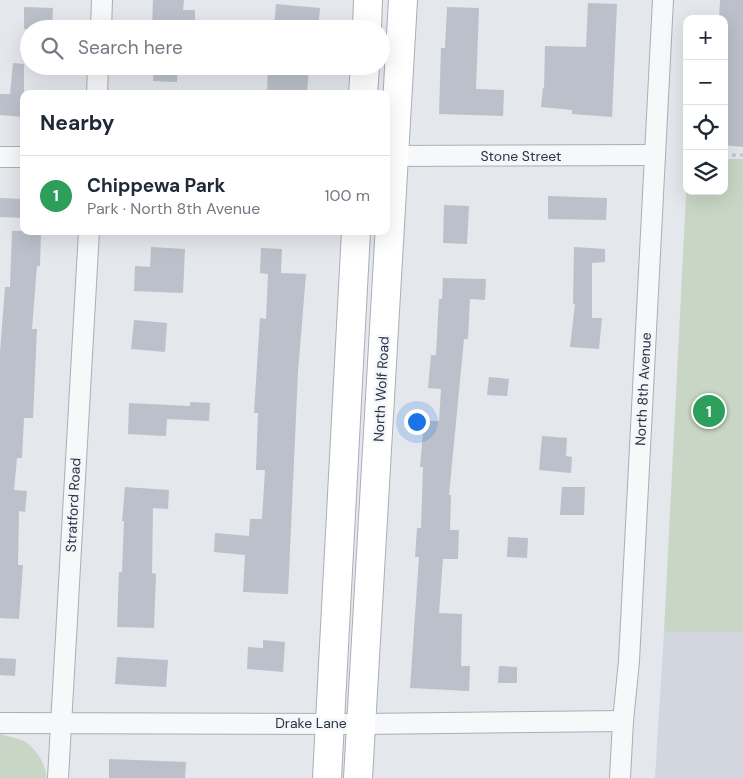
<!DOCTYPE html>
<meta charset="utf-8">
<style>
body{margin:0;font-family:"DM Sans",sans-serif;background:#f6f6f7;color:#1f2937}
.controls{position:absolute;right:15px;top:15px;display:grid;overflow:hidden;border-radius:10px;box-shadow:0 5px 20px #0002}
.controls button{width:45px;height:45px;display:grid;place-items:center;padding:0;border:0;border-bottom:1px solid #e0e1e3;background:#fff;color:#1f2937;font:25px sans-serif}
.you{position:absolute;left:416px;top:421px;width:18px;height:18px;margin:-12px;border:4px solid #fff;border-radius:50%;background:#1a73e8;box-shadow:0 0 0 8px #1a73e833}
.badge{display:grid;place-items:center;width:32px;height:32px;border-radius:50%;background:#ea580c;color:#fff;font-size:16px;font-weight:700}
.pin{position:absolute;translate:-50% -50%;border:2px solid #fff;box-shadow:0 1px 5px #0006}
.list{margin:0;padding:0;list-style:none}
h2{display:flex;justify-content:space-between;align-items:center;height:65px;margin:0;padding:0 20px;font-size:21px}
h2 small{font-size:16px;font-weight:400;color:#747a83}
.list li{display:grid;grid-template-columns:32px 1fr auto;gap:15px;align-items:center;box-sizing:border-box;height:80px;padding:0 20px;border-top:1px solid #e0e1e3}
.list b{display:block;font-size:19px;white-space:nowrap}
.list p{margin:0;font-size:16px;white-space:nowrap;color:#747a83}
.list em{font-size:16px;font-style:normal;color:#747a83}
.icon{flex:none;width:28px;height:28px;fill:none;stroke:currentColor;stroke-width:2;stroke-linecap:round;stroke-linejoin:round}
.map{position:relative;flex:none;width:743px;height:778px;overflow:hidden}
.search{position:absolute;background:#fff;box-shadow:0 5px 20px #0002;left:20px;top:20px;width:370px;height:55px;display:flex;align-items:center;gap:12px;box-sizing:border-box;padding:0 18px;border-radius:28px;color:#747a83;font-size:19px}
.panel{position:absolute;background:#fff;box-shadow:0 5px 20px #0002;left:20px;top:90px;width:370px;height:145px;border-radius:10px}
.map>svg:first-child{display:block}
</style>
<div class="map">
<svg width="743" height="778" viewBox="0 0 743 778">
<rect width="100%" height="100%" fill="#e4e7ec"/>
<!-- built -->
<path fill="#d2d6de" d="M664,632H743V778H655Z"/>
<!-- green -->
<g fill="#c9d6c5">
<path d="M724,159H743V632H664L687,176V191H724Z"/>
<path d="M0,734C7,736 17,738 24,741C35,747 47,765 46,778H0Z"/>
</g>
<!-- building -->
<g fill="#bbc0ca">
<path d="M153,0H184L183,10H195V29H152Z"/>
<path d="M720,0H743V147L724,145V19H719Z"/>
<path d="M588,3L617,4L612,117L572,114V110L541,107L543,88H544L545,46L586,47Z"/>
<path d="M276,4L320,8L318,29H274Z"/>
<path d="M24,7L53,8L52,29H24Z"/>
<path d="M447,7L479,8L476,89L504,90L503,116L439,114L441,48H445Z"/>
<path d="M13,63L24,64V117L0,115V94H10Z"/>
<path d="M154,66H178L177,82L153,81Z"/>
<path d="M268,66H309L307,94H267Z"/>
<path d="M548,196L607,198L606,220L548,219Z"/>
<path d="M0,198L24,199V218L0,217Z"/>
<path d="M444,205L469,206L467,244L443,243Z"/>
<path d="M12,231H41L40,266H37L32,329H37L33,418H24L22,458H17L14,490L27,491L25,512L19,511L18,565H23L19,619L0,618V352L5,287H10Z"/>
<path d="M151,247L185,249L183,293L134,291L135,266L150,267Z"/>
<path d="M574,247L605,249V262L592,263V318H602L599,349L570,347L575,304H573Z"/>
<path d="M261,248L282,249L281,273L306,274L298,372L288,594L243,592L245,555L214,552L215,533L249,536L250,519H262L265,470H256L258,413H254L260,318L266,319L268,274L260,273Z"/>
<path d="M443,278L486,279L485,300L470,299L468,339H464L449,495H451L450,530H459L458,559H443L439,613L462,614L461,666H470L469,691L410,688L419,557H415L417,528H421L423,467H420L424,421H439L441,389L428,388L431,355H436L439,299H442Z"/>
<path d="M134,320L167,323L165,352L131,349Z"/>
<path d="M489,377L509,379L507,396L487,395Z"/>
<path d="M190,402L210,403L209,421L167,419L166,436L128,434L129,403L190,406Z"/>
<path d="M542,436L567,438L566,456L572,457L571,473L539,470Z"/>
<path d="M125,487L169,490L168,509L153,508L152,573L156,574L154,628L117,627L119,572H122L124,521H122Z"/>
<path d="M562,487H585L584,515H560Z"/>
<path d="M508,537L528,538L527,558L507,557Z"/>
<path d="M263,640L285,642L283,672L247,669L248,647L263,648Z"/>
<path d="M117,657L168,660L166,687L115,684Z"/>
<path d="M0,658L16,659L15,676L0,675Z"/>
<path d="M499,666L517,667V683H498Z"/>
<path d="M109,759L186,762L185,778H109Z"/>
</g>
<g fill="none" stroke-linecap="round" stroke-linejoin="round">
<defs>
<g id="street">
<path d="M101,29L102,0"/>
<path d="M97,94L98,66"/>
<path d="M386,156L655,155"/>
<path d="M0,157H24"/>
<path d="M0,723L361,724L623,721"/>
<path d="M58,778L89,231"/>
<path d="M620,778L623,721L629,661L663,0"/>
</g>
<g id="secondary">
<path d="M367,29L368,0"/>
<path d="M363,94L365,66"/>
<path d="M327,778L356,231"/>
<path d="M358,778L403,0"/>
</g>
</defs>
<!-- street casing -->
<use href="#street" stroke="#a9aeb7" stroke-width="22"/>
<!-- secondary casing -->
<use href="#secondary" stroke="#a9aeb7" stroke-width="30"/>
<!-- path -->
<g stroke="#c2c5cb" stroke-width="3" stroke-dasharray="4 4" stroke-linecap="butt">
<path d="M685,155H687"/>
<path d="M724,155H743"/>
</g>
<!-- street -->
<use href="#street" stroke="#f7f8fa" stroke-width="20"/>
<!-- secondary -->
<use href="#secondary" stroke="#fff" stroke-width="28"/>
</g>
<g text-anchor="middle" dominant-baseline="central" stroke-width="5" stroke-linejoin="round" paint-order="stroke">
<!-- street labels -->
<g font-size="14" fill="#2b3445" stroke="#f4f6f9">
<text x="521" y="156">Stone Street</text>
<text transform="translate(381 389) rotate(-87)">North Wolf Road</text>
<text transform="translate(643 389) rotate(-87)">North 8th Avenue</text>
<text transform="translate(73 505) rotate(-87)">Stratford Road</text>
<text x="311" y="723">Drake Lane</text>
</g>
</g>
</svg>
<div class="controls">
<button>+</button>
<button>−</button>
<button><svg class="icon" aria-label="locate" viewBox="0 0 24 24"><circle cx="12" cy="12" r="6"/><path d="M12 2v4M12 18v4M2 12h4M18 12h4"/></svg></button>
<button><svg class="icon" aria-label="layers" viewBox="0 0 24 24"><path d="M12 4l9 5-9 5-9-5zM3 14l9 5 9-5"/></svg></button>
</div>
<div class="you"></div>
<div class="pin badge" style="left:709px;top:411px;background:#2e9e5b">1</div>
<div class="search"><svg class="icon" aria-label="search" viewBox="0 0 24 24"><circle cx="10" cy="10" r="6"/><path d="M15 15l6 6"/></svg>Search here</div>
<section class="panel">
<h2>Nearby<small></small></h2>
<ul class="list">
<li><span class="badge" style="background:#2e9e5b">1</span><div><b>Chippewa Park</b><p>Park · North 8th Avenue</p></div><em>100 m</em></li>
</ul>
</section>
</div>
